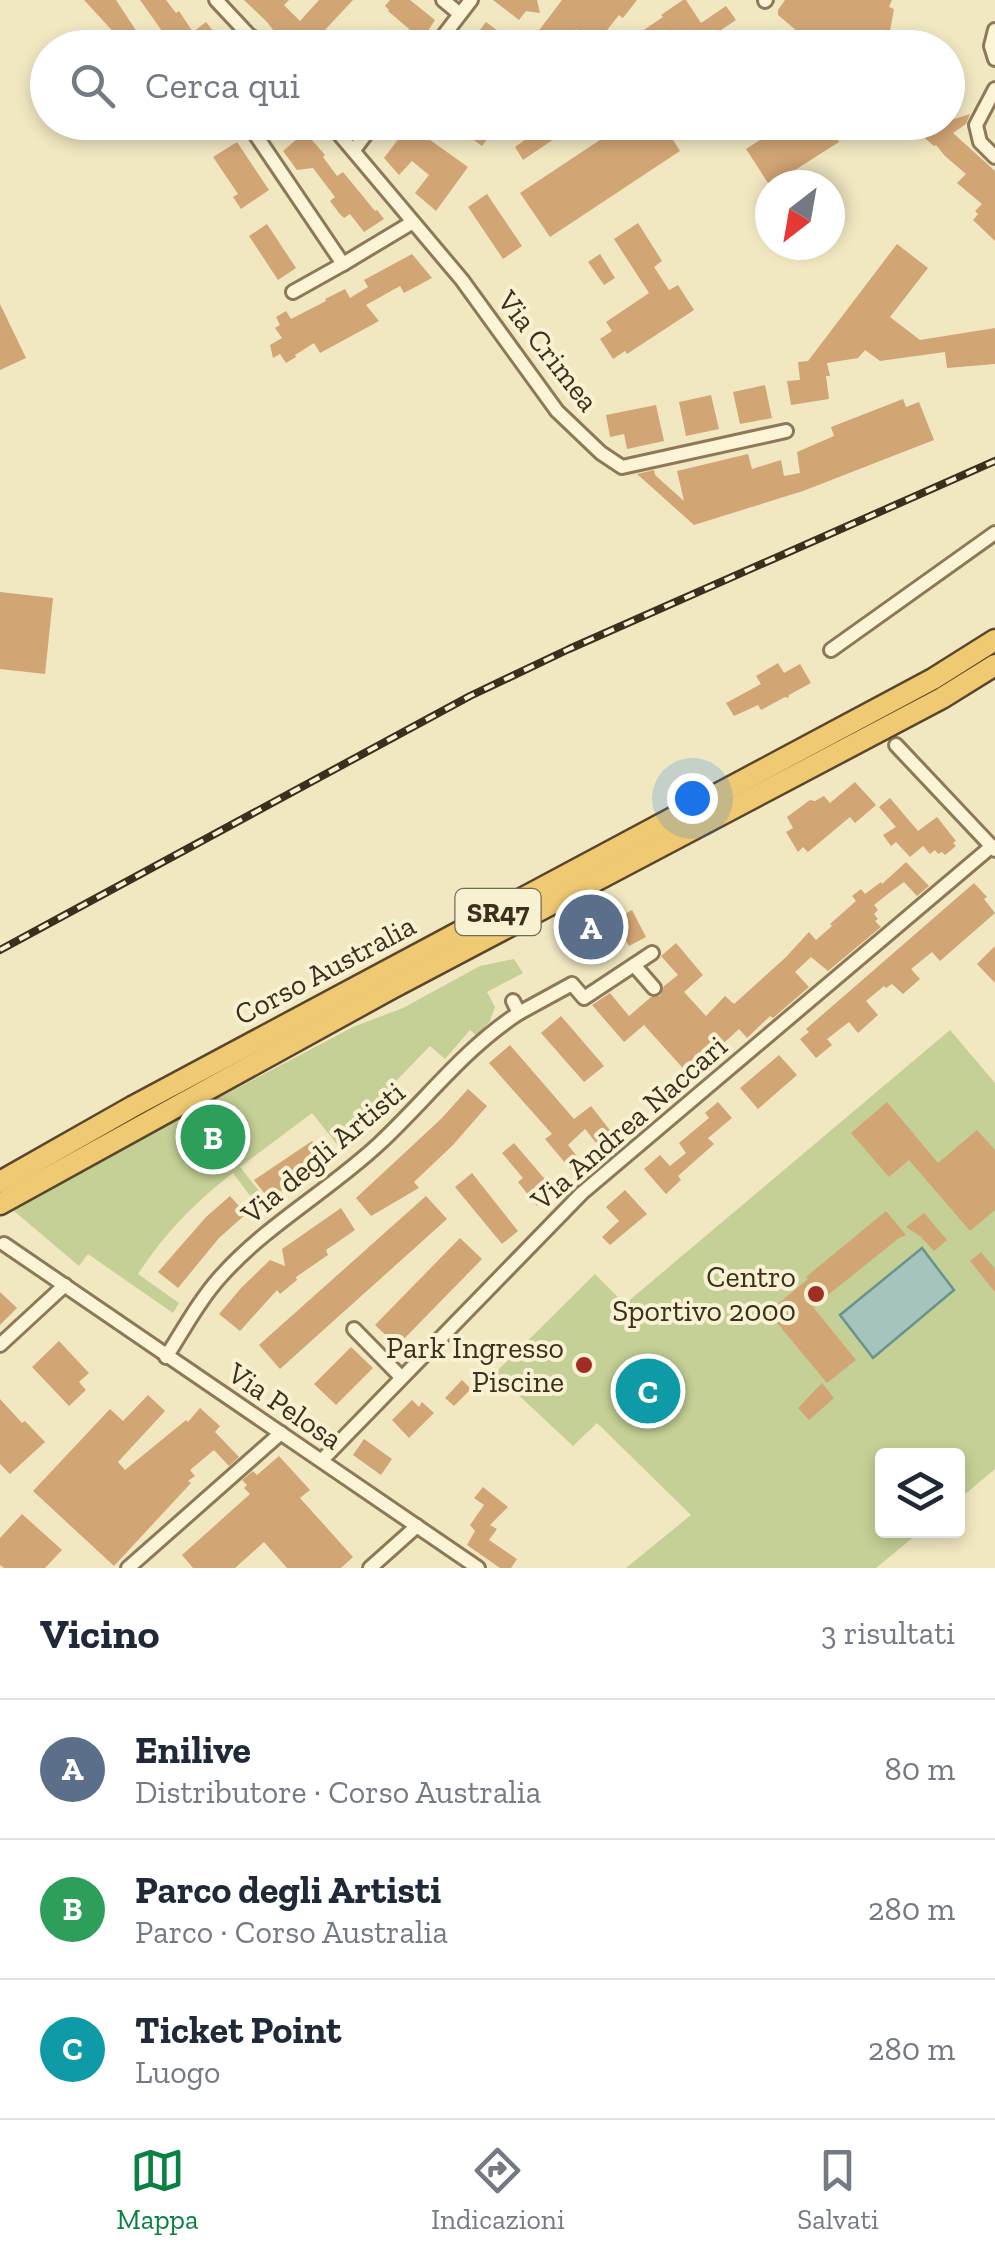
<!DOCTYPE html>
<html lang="it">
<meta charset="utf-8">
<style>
body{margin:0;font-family:"Zilla Slab",serif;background:#f2f2f3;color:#1f2937}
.controls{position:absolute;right:30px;bottom:30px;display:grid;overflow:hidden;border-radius:10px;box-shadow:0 5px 15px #0003}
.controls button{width:90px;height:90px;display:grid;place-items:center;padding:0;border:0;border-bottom:2px solid #e0e1e3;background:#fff;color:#1f2937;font:50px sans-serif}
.compass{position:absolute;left:755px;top:170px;width:90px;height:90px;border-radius:50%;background:#fff;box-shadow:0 5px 15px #0003;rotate:211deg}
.you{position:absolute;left:692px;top:798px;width:35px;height:35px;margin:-25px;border:8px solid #fff;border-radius:50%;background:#1a73e8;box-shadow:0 0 0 15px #1a73e833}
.badge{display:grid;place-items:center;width:65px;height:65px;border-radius:50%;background:#0b8043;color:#fff;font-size:32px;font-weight:700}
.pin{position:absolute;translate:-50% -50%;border:5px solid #fff;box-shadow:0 2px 10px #0006}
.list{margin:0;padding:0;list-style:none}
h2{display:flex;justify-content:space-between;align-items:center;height:130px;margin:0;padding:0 40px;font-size:42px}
h2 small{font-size:32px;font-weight:400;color:#747a83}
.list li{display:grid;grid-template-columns:65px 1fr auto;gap:30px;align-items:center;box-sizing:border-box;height:140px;padding:0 40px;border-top:2px solid #e0e1e3}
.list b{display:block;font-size:38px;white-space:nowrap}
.list p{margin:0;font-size:32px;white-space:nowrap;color:#747a83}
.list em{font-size:32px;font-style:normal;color:#747a83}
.icon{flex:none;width:55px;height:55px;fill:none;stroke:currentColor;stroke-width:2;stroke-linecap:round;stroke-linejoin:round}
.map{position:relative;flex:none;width:995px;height:1568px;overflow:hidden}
.search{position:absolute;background:#fff;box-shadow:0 5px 15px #0003;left:30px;right:30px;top:30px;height:110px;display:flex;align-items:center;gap:25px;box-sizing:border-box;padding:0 35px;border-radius:55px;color:#747a83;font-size:38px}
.sheet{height:550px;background:#fff}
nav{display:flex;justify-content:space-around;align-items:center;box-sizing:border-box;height:140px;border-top:2px solid #e0e1e3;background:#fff;font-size:28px;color:#747a83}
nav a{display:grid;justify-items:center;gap:5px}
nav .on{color:#0b8043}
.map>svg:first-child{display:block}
</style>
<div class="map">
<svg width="995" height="1568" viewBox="0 0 995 1568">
<rect width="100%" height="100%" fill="#f1e8c2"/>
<!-- green -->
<g fill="#c4d095">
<path d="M514,959L523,973L487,992L495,1007L490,1021L477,1036L470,1030L445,1059L430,1046L358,1120L368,1134L344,1153L312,1113L240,1167L275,1211L267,1218L233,1173C195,1202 164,1234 138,1274L179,1303L173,1313L88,1254L79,1266L14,1211L82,1170L353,1027L403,1008L480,966Z"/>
<path d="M950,1030L995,1083V1469L958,1500V1456H882V1530L921,1531L876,1568H626L691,1515L597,1423L573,1446L495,1373L595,1274L625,1304Z"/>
</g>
<!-- water -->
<path fill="#a5c4bd" stroke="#6a938d" stroke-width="2.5" d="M922,1248L954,1290L873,1358L840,1315Z"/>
<!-- building -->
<g fill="#d2a575">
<path d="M84,0H116L139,35L127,44L122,36L119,38Z"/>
<path d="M140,0H166L176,13L179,11L193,32L206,22L222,42L214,48H174Z"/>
<path d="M244,0H289L284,5L300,21L319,0H353L308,48H287L267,22Z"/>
<path d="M390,0H410L435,20L422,40L388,11L389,10L385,6Z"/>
<path d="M493,0H537L540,13L526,11L519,20Z"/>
<path d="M562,0H637L623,18L619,15L596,44L576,29L568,40L556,48L537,33Z"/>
<path d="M683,0H686L701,23L726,6L736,20L694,48H617L663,17L661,15Z"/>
<path d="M785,0H892L889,7L894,9L889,36L884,37L879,48H817L778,15V10Z"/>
<path d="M486,22L506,37L499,48H466Z"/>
<path d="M364,32L371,40L381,32L395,48H363L356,40Z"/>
<path d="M766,32L776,48H742Z"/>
<path d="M970,114L966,124L953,133L995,171V241L973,220L978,214L975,211L982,204L957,183L966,174L945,156L936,145L934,146L906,122H948V121Z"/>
<path d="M468,122H500L482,146L462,131Z"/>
<path d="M538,122H579L523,160L515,147L529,137L525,131Z"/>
<path d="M627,122H662L680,151L550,237L520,193Z"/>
<path d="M787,122H826L839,142L770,186L746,149Z"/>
<path d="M409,125L468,167L436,211L415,193L429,175L412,161L399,175L384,158Z"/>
<path d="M305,132L325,155L323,157L337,176L343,172L375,211L377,210L384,219L364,232L350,214L344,218L339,213L330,201L335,197L313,168L297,170L283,151Z"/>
<path d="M237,142L269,190L241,209L233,197L238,194L213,157Z"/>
<path d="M487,194L522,246L503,259L468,207Z"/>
<path d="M638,223L662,261L654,267L669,290L678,285L694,310L627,354L625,351L613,359L600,339L612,331L606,322L649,293L614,239Z"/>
<path d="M267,224L296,268L278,280L249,236Z"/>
<path d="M897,244L928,268L890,317L920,340L995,328V364L947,368L945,352L880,361L865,350L858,358L827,363L830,376H826L829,399L791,405L787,381L800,380L798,362L808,361Z"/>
<path d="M412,254L432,278L404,293L400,286L366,305L379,321L320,353L314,343L295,355L296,357L286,363L280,354L273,358L270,345L282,338L275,328L280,325L276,317L286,311L291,319L326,301L325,299L345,289L350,298L368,287L364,280Z"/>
<path d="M600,254L615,278L604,285L588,262Z"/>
<path d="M0,304L26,358L0,370Z"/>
<path d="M765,385L772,418L740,424L733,392Z"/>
<path d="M711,395L719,429L686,436L679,402Z"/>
<path d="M903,399L906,407L919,402L934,440L803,491L694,525L637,474L654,470L655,475L684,501L677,471L748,454L752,469L781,460L784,476L800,473L797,452L834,436L831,427Z"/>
<path d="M656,405L664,441L627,449L624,434L610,437L606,415Z"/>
<path d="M0,592L53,598L45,674L0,669Z"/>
<path d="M778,663L784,673L800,664L811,683L789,695L788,698L785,697L761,710L758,705L734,716L726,703L761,684L756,676Z"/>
<path d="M855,782L876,805L855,823L850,817L808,852L803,847L798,852L786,832L793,828L787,817L810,800L815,801L824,796L830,803Z"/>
<path d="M890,798L918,831L937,817L956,841L953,843L956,846L945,855L942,852L938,854L935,850L930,854L923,846L910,857L896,842L891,846L883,835L896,827L879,807Z"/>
<path d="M906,862L929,886L917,896L904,882L889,893L874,905L878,910L874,914L878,919L875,921L881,927L828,971L811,957L795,972L809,987L773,1018L770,1016L747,1038L739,1029L689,1075L644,1025L624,1042L592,1005L610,993L629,1016L651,997L660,996L664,986L678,975L661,956L676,943L703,975L684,992L706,1016L725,996L734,1004L785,958L809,932L816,940L832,926L830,924L856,901L852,896L861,889L865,894L881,882L882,884Z"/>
<path d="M974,883L987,897L984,899L995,913L940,961L932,952L911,969L920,979L903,994L892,984L886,988L884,986L866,1001L878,1015L858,1033L849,1022L827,1039L832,1045L816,1058L800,1039L809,1032L806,1029Z"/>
<path d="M632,910L646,937L629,946L625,939L589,958L569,923L592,911L601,927Z"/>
<path d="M995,946V983L977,964Z"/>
<path d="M561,1016L604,1066L584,1082L541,1033Z"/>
<path d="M510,1045L574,1119L591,1106L616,1138L601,1149L585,1129L568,1145L587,1169L577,1177L545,1139L552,1134L489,1063Z"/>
<path d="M779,1055L797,1075L758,1109L740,1088Z"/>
<path d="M468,1089L487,1106L453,1145L414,1182L419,1188L371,1216L356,1198L441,1119Z"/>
<path d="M718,1102L732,1118L708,1138L714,1144L678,1176L681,1180L666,1194L644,1169L660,1155L670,1166L686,1153L679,1143L709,1118L705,1113Z"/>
<path d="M887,1102L938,1163L977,1130L995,1150V1210L970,1231L909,1160L889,1177L851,1133Z"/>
<path d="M312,1141L324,1159L314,1166L315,1168L269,1199L254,1180Z"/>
<path d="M514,1143L555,1191L537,1206L518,1182L523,1178L502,1153Z"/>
<path d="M472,1173L518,1231L502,1244L455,1187Z"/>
<path d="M625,1190L647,1214L610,1245L602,1237L619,1221L606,1207Z"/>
<path d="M230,1196L246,1214L219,1238L178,1288L158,1272L206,1217Z"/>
<path d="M426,1196L447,1219L280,1369L259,1345Z"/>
<path d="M341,1208L355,1230L326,1250L328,1255L296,1277L297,1280L280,1294L277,1290L240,1331L219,1314L242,1287L270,1260L285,1266L282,1249Z"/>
<path d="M886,1211L906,1235L899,1238L813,1307L856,1360L827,1383L768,1312L808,1279L806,1277Z"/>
<path d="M924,1213L947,1240L934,1251L920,1236L906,1227Z"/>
<path d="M460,1238L482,1259L397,1346L375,1325Z"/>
<path d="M981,1252L995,1269V1292L970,1261Z"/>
<path d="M0,1292L17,1308L0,1325Z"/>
<path d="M59,1341L89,1373L79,1382L86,1390L69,1406L32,1367Z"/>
<path d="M351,1347L373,1368L336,1405L314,1384Z"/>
<path d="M655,1370L669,1383L641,1412L628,1399Z"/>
<path d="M462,1380L471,1389L454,1406L445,1398Z"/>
<path d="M822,1383L834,1398L809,1420L798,1408Z"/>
<path d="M148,1395L165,1411L118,1462L125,1470L186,1420L188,1422L200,1408L220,1426L215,1432L239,1457L229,1466L214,1450L190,1470L195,1476L188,1481L191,1483L114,1566L33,1491L110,1409L123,1421Z"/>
<path d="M0,1399L22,1423L25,1421L45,1442L10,1474L0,1464Z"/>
<path d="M412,1400L419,1407L422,1402L434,1413L409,1438L392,1420Z"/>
<path d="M364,1439L392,1459L381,1475L353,1455Z"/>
<path d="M279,1456L310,1490L300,1498L353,1557L341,1568H287L264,1542L235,1568H193L182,1555L250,1494L244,1488L247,1485L242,1480L253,1471L257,1475Z"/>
<path d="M483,1487L508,1507L490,1525L497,1529L489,1540L517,1559L511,1568H500L467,1545L475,1531L470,1525L484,1505L474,1498Z"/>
<path d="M22,1514L62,1550L45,1568H4L0,1565V1538Z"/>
</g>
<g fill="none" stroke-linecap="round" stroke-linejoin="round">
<defs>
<g id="minor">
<path d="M216,0L261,48"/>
<path d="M443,0L460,14"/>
<path d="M765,1L766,0"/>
<path d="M995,30L991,46L995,59"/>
<path d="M240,48L252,37"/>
<path d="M434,48L471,0"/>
<path d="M995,89L976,125L980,142L995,157"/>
<path d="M247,122L343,264L413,222"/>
<path d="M329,122L462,280L557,411L601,453L622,467L786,431"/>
<path d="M354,150L375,122"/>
<path d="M293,292L343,264"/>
<path d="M831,650L995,533"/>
<path d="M896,745L995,850"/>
<path d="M634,965L654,988"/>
<path d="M519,1013L572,984L584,998L652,953"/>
<path d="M4,1244L478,1568"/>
<path d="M354,1329L401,1377"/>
<path d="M0,1345L65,1285"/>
<path d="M166,1357C184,1329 200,1299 222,1275C268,1224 330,1190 380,1143C426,1100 465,1048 519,1013L513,1001"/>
<path d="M322,1460L582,1193L992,846"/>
<path d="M128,1568L281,1433"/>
<path d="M370,1568L417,1526"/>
</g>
<g id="trunk">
<path d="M0,1182L132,1107L933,679L995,640"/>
<path d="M0,1204L392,988L942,698L995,665"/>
</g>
</defs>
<!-- minor casing -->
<use href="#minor" stroke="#8d7957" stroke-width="18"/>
<!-- trunk casing -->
<use href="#trunk" stroke="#5a462c" stroke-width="25"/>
<!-- minor -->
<use href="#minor" stroke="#fbf4d6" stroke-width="12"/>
<!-- trunk -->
<use href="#trunk" stroke="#efca72" stroke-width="20"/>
<defs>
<path id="rail" d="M0,950L470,696L569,649L995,461"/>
</defs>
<!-- rail casing -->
<use href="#rail" stroke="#3b2f1d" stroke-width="8"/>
<!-- rail -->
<use href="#rail" stroke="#f8f1d2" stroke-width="4" stroke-dasharray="11" stroke-linecap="butt"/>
</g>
<!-- markers -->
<g fill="#a12e23" stroke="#f8f1d2" stroke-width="4">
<circle cx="816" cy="1294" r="10"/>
<circle cx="584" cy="1365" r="10"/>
</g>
<g text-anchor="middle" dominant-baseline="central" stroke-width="8" stroke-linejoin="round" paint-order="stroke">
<!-- shield labels -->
<rect fill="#f8f1d2" stroke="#746953" stroke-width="2.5" x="455.5" y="889" width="85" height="46" rx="8"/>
<g font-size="28" font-weight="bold" fill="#3b2f1d">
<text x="498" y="912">SR47</text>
</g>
<!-- street labels -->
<g font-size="30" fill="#3b2f1d" stroke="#f8f1d2">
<text transform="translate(548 351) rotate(52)">Via Crimea</text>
<text transform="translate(325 970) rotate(-28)">Corso Australia</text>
<text transform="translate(629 1123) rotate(-41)">Via Andrea Naccari</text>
<text transform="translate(323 1153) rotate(-40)">Via degli Artisti</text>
<text transform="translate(285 1406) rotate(34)">Via Pelosa</text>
</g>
<!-- poi labels -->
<g font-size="30" fill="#3b2f1d" stroke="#f8f1d2" text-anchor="end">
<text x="796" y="1277">Centro<tspan x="796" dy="34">Sportivo 2000</tspan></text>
<text x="564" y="1348">Park Ingresso<tspan x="564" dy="34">Piscine</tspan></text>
</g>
</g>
</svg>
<div class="controls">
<button><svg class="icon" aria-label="layers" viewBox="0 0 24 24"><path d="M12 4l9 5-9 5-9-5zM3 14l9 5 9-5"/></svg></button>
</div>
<svg class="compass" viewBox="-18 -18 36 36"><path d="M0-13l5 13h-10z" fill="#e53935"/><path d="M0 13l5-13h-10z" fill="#747a83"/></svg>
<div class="you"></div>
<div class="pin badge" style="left:591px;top:927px;background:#5c6f8a">A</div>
<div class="pin badge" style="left:213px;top:1137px;background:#2e9e5b">B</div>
<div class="pin badge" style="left:648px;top:1391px;background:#0f9aa8">C</div>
<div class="search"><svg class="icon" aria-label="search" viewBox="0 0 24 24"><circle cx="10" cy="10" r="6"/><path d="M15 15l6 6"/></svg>Cerca qui</div>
</div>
<section class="sheet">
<h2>Vicino<small>3 risultati</small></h2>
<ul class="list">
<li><span class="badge" style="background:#5c6f8a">A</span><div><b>Enilive</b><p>Distributore · Corso Australia</p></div><em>80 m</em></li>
<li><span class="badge" style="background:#2e9e5b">B</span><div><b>Parco degli Artisti</b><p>Parco · Corso Australia</p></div><em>280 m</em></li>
<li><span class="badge" style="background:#0f9aa8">C</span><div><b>Ticket Point</b><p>Luogo</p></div><em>280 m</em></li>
</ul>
</section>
<nav>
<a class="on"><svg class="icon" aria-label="map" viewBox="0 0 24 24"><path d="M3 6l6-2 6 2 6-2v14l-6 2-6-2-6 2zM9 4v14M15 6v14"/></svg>Mappa</a>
<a><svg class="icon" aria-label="directions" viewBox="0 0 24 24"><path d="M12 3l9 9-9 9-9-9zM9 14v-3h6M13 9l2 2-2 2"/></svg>Indicazioni</a>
<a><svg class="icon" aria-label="saved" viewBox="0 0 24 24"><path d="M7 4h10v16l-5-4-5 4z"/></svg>Salvati</a>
</nav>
